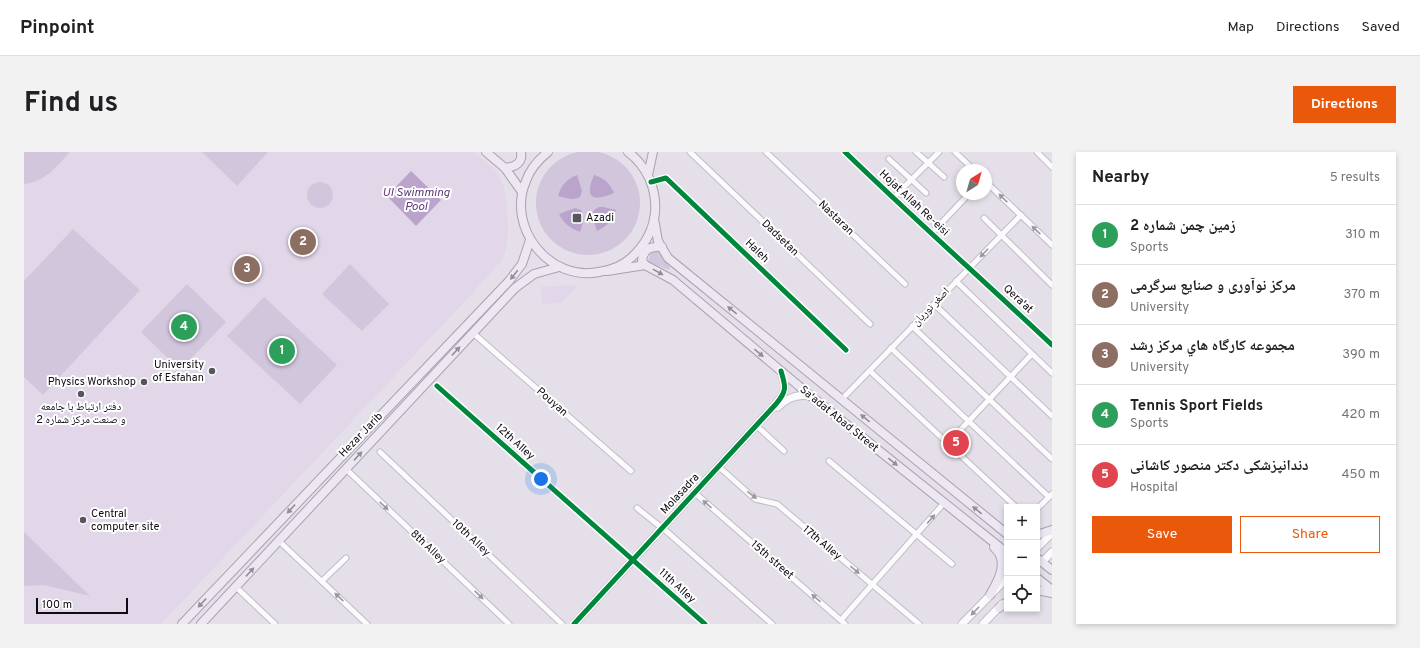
<!DOCTYPE html>
<meta charset="utf-8">
<style>
body{margin:0;font-family:Overpass,"Noto Naskh Arabic",sans-serif;background:#f2f2f2;color:#202124}
.controls{position:absolute;right:12px;bottom:12px;display:grid;overflow:hidden;border-radius:0px;box-shadow:0 2px 6px #0003}
.controls button{width:36px;height:36px;display:grid;place-items:center;padding:0;border:0;border-bottom:1px solid #e0e0e0;background:#fff;color:#202124;font:20px sans-serif}
.compass{position:absolute;left:932px;top:12px;width:36px;height:36px;border-radius:50%;background:#fff;box-shadow:0 2px 6px #0003;rotate:37deg}
.scale{position:absolute;left:12px;bottom:10px;width:92px;box-sizing:border-box;padding-left:4px;border:2px solid #0e0b11;border-top:0;font-size:11px;line-height:14px;white-space:nowrap;color:#0e0b11;-webkit-text-stroke:3px #fff;paint-order:stroke}
.you{position:absolute;left:517px;top:327px;width:14px;height:14px;margin:-10px;border:3px solid #fff;border-radius:50%;background:#1a73e8;box-shadow:0 0 0 6px #1a73e833}
.badge{display:grid;place-items:center;width:26px;height:26px;border-radius:50%;background:#ea580c;color:#fff;font-size:13px;font-weight:700}
.pin{position:absolute;translate:-50% -50%;border:2px solid #fff;box-shadow:0 1px 4px #0006}
.list{margin:0;padding:0;list-style:none}
h2{display:flex;justify-content:space-between;align-items:center;height:52px;margin:0;padding:0 16px;font-size:17px}
h2 small{font-size:13px;font-weight:400;color:#757577}
.list li{display:grid;grid-template-columns:26px 1fr auto;gap:12px;align-items:center;box-sizing:border-box;height:60px;padding:0 16px;border-top:1px solid #e0e0e0}
.list b{display:block;font-size:15px;white-space:nowrap}
.list p{margin:0;font-size:13px;white-space:nowrap;color:#757577}
.list em{font-size:13px;font-style:normal;color:#757577}
.actions{display:flex;gap:8px;padding:12px 16px}
.actions a{flex:1;padding:9px 0;border:1px solid #ea580c;border-radius:0px;text-align:center;font-size:14px;color:#ea580c}
.actions .main{background:#ea580c;color:#fff}
.icon{flex:none;width:22px;height:22px;fill:none;stroke:currentColor;stroke-width:2;stroke-linecap:round;stroke-linejoin:round}
.map{position:relative;flex:none;width:1028px;height:472px;overflow:hidden;border-radius:0px}
header{display:flex;align-items:center;gap:24px;box-sizing:border-box;height:56px;padding:0 20px;background:#fff;border-bottom:1px solid #e0e0e0}
header strong{font-size:19px}
nav{display:flex;gap:22px;margin-inline-start:auto;font-size:14px}
.intro{display:flex;align-items:center;justify-content:space-between;box-sizing:border-box;height:96px;padding:0 24px}
h1{margin:0;font-size:28px}
.button{padding:10px 18px;border-radius:0px;background:#ea580c;color:#fff;font-size:14px;font-weight:700}
main{display:flex;gap:24px;padding:0 24px}
aside{flex:1;background:#fff;border-radius:0px;box-shadow:0 2px 6px #0003}
.map>svg:first-child{display:block}
</style>
<header>
<strong>Pinpoint</strong>
<nav><a>Map</a><a>Directions</a><a>Saved</a></nav>
</header>
<div class="intro"><h1>Find us</h1><a class="button">Directions</a></div>
<main>
<div class="map">
<svg width="1028" height="472" viewBox="0 0 1028 472">
<rect width="100%" height="100%" fill="#e4dfe9"/>
<!-- built -->
<g fill="#e1d7e9">
<path d="M0,0H450L472,19L479,32L483,52L484,81L482,96L480,104L477,109L445,145L137,472H0Z"/>
<path d="M551,133L552,135L538,151L518,152L517,135Z"/>
</g>
<!-- green -->
<g fill="#d2c6dd">
<circle cx="564" cy="51" r="52"/>
<path d="M0,0H46C32,15 21,30 0,32Z"/>
<path d="M178,0H244L213,34Z"/>
<circle cx="296" cy="43" r="13"/>
<path d="M49,77L116,138L19,243L0,225V129Z"/>
<path d="M634,98L646,116L645,118L624,110L626,102Z"/>
<path d="M326,112L365,152L338,179L298,142Z"/>
<path d="M163,132L202,170L156,218L117,180Z"/>
<path d="M240,145L313,213L276,252L203,184Z"/>
<path d="M0,380L66,444L20,433L0,434Z"/>
</g>
<!-- water -->
<g fill="#baa4cc">
<path d="M387,19L417,48L392,74L363,44Z"/>
<path d="M553,23L558,39L556,45C549,49 542,46 534,44C537,33 543,27 553,23Z"/>
<path d="M570,23C580,26 586,31 590,41C569,50 560,47 570,23Z"/>
<path d="M575,55H579L592,58C588,68 584,74 573,79L568,63L570,58Z"/>
<path d="M551,56L557,58C561,65 559,72 556,80C546,76 540,72 535,62Z"/>
</g>
<g fill="none" stroke-linecap="round" stroke-linejoin="round">
<defs>
<g id="street">
<path d="M666,0L846,172"/>
<path d="M742,0L881,132"/>
<path d="M821,0C889,66 959,128 1028,193"/>
<path d="M892,0L920,25"/>
<path d="M931,0L950,18"/>
<path d="M1013,0L1028,15"/>
<path d="M865,7L902,41"/>
<path d="M627,30L642,26L822,198"/>
<path d="M962,30L1028,93"/>
<path d="M869,46L915,0"/>
<path d="M960,66L1028,133"/>
<path d="M908,81L941,46"/>
<path d="M932,129L1028,221"/>
<path d="M910,152L1028,264"/>
<path d="M888,174L1028,307"/>
<path d="M449,181L607,319"/>
<path d="M867,196L1025,345"/>
<path d="M846,219L992,355"/>
<path d="M413,234L609,408"/>
<path d="M818,247L997,63"/>
<path d="M735,276L760,299"/>
<path d="M924,291L1008,202"/>
<path d="M356,300L538,472"/>
<path d="M805,309L928,412"/>
<path d="M695,315L731,347L753,352L895,472"/>
<path d="M322,317L485,472"/>
<path d="M671,341L821,472"/>
<path d="M613,356L638,376"/>
<path d="M1013,357L1028,342"/>
<path d="M641,378L748,472"/>
<path d="M255,389L343,472"/>
<path d="M611,410L681,472"/>
<path d="M298,429L322,406"/>
<path d="M212,435L251,472"/>
<path d="M817,468L920,351"/>
</g>
<g id="secondary">
<path d="M754,255C764,245 775,241 788,245"/>
<path d="M1013,396L1028,381"/>
<path d="M1018,410L1028,400"/>
<path d="M550,472L752,252C763,239 762,235 757,219"/>
<path d="M938,472L983,426"/>
<path d="M959,472L978,452"/>
</g>
<g id="primary">
<path d="M462,0L481,16L498,40"/>
<path d="M524,0C514,8 506,17 502,29C482,75 525,130 575,120C587,118 599,114 608,105C621,93 629,79 631,61C633,37 623,14 604,0"/>
<path d="M481,16C491,15 499,11 497,0"/>
<path d="M624,23L629,0"/>
<path d="M630,67L634,89L644,106L983,382"/>
<path d="M621,113L618,109C619,97 627,94 638,95"/>
<path d="M583,119L621,113L649,128L788,245L983,401"/>
<path d="M1013,383L1028,378"/>
<path d="M1013,406L1028,418"/>
<path d="M1013,426L1028,438"/>
<path d="M1013,438L1028,441"/>
<path d="M966,443C972,432 982,417 976,403C975,400 972,398 970,395"/>
<path d="M975,456L983,450"/>
<path d="M158,472L485,129L498,112L506,88"/>
<path d="M177,472L491,136L510,122L535,115"/>
</g>
</defs>
<!-- street casing -->
<use href="#street" stroke="#c1bdc4" stroke-width="7"/>
<!-- secondary casing -->
<use href="#secondary" stroke="#c1bdc4" stroke-width="9"/>
<!-- primary casing -->
<use href="#primary" stroke="#aaa1b2" stroke-width="10"/>
<!-- street -->
<use href="#street" stroke="#fbfafc" stroke-width="5"/>
<!-- secondary -->
<use href="#secondary" stroke="#fbfafc" stroke-width="7"/>
<!-- primary -->
<use href="#primary" stroke="#ece7f0" stroke-width="8"/>
<defs>
<g id="cycleway">
<path d="M821,0C889,66 959,128 1028,193"/>
<path d="M627,30L642,26L822,198"/>
<path d="M413,234L681,472"/>
<path d="M550,472L752,252C763,239 762,235 757,219"/>
</g>
</defs>
<!-- cycleway casing -->
<use href="#cycleway" stroke="#fff" stroke-width="8"/>
<!-- cycleway -->
<use href="#cycleway" stroke="#00873e" stroke-width="5"/>
</g>
<!-- one-way arrows -->
<defs><path id="oneway-solid" d="M-6-.8H1V-3.2L6.5 0L1 3.2V.8H-6Z"/></defs>
<g fill="#9c9a9e">
<use href="#oneway-solid" transform="translate(979 46) rotate(-136)"/>
<use href="#oneway-solid" transform="translate(1012 78) rotate(-136)"/>
<use href="#oneway-solid" transform="translate(960 101) rotate(134)"/>
<use href="#oneway-solid" transform="translate(728 343) rotate(38)"/>
<use href="#oneway-solid" transform="translate(683 352) rotate(-139)"/>
<use href="#oneway-solid" transform="translate(360 354) rotate(43)"/>
<use href="#oneway-solid" transform="translate(907 367) rotate(-49)"/>
<use href="#oneway-solid" transform="translate(831 418) rotate(40)"/>
<use href="#oneway-solid" transform="translate(455 443) rotate(43)"/>
<use href="#oneway-solid" transform="translate(315 445) rotate(-137)"/>
<use href="#oneway-solid" transform="translate(792 446) rotate(-139)"/>
<use href="#oneway-solid" transform="translate(951 459) rotate(134)"/>
</g>
<g fill="#938f97">
<use href="#oneway-solid" transform="translate(634 120) rotate(29)"/>
<use href="#oneway-solid" transform="translate(490 123) rotate(128)"/>
<use href="#oneway-solid" transform="translate(708 158) rotate(-141)"/>
<use href="#oneway-solid" transform="translate(432 199) rotate(-47)"/>
<use href="#oneway-solid" transform="translate(735 201) rotate(40)"/>
<use href="#oneway-solid" transform="translate(841 266) rotate(-141)"/>
<use href="#oneway-solid" transform="translate(334 304) rotate(-47)"/>
<use href="#oneway-solid" transform="translate(869 310) rotate(39)"/>
<use href="#oneway-solid" transform="translate(267 357) rotate(133)"/>
<use href="#oneway-solid" transform="translate(953 358) rotate(-141)"/>
<use href="#oneway-solid" transform="translate(226 420) rotate(-47)"/>
<use href="#oneway-solid" transform="translate(178 451) rotate(133)"/>
</g>
<!-- markers -->
<g fill="#59555d" stroke="#fff" stroke-width="1.5">
<rect x="548" y="61" width="10" height="10" rx="2"/>
<circle cx="188" cy="219" r="4"/>
<circle cx="120" cy="230" r="4"/>
<circle cx="57" cy="242" r="4"/>
<circle cx="59" cy="368" r="4"/>
</g>
<g text-anchor="middle" dominant-baseline="central" stroke-width="4" stroke-linejoin="round" paint-order="stroke">
<!-- street labels -->
<g font-size="11" fill="#0e0b11" stroke="#fff">
<text transform="translate(890 51) rotate(43)">Hojat Allah Re-eisi</text>
<text transform="translate(812 66) rotate(44)">Nastaran</text>
<text transform="translate(756 86) rotate(44)">Dadsetan</text>
<text transform="translate(733 99) rotate(44)">Haleh</text>
<text transform="translate(994 147) rotate(43)">Qera'at</text>
<text transform="translate(907 155) rotate(-46)">اصغر نوریان</text>
<text transform="translate(528 250) rotate(41)">Pouyan</text>
<text transform="translate(815 267) rotate(39)">Sa'adat Abad Street</text>
<text transform="translate(337 283) rotate(-46)">Hezar Jarib</text>
<text transform="translate(491 290) rotate(42)">12th Alley</text>
<text transform="translate(656 342) rotate(-47)">Molasadra</text>
<text transform="translate(447 386) rotate(43)">10th Alley</text>
<text transform="translate(798 391) rotate(40)">17th Alley</text>
<text transform="translate(404 395) rotate(43)">8th Alley</text>
<text transform="translate(748 408) rotate(41)">15th street</text>
<text transform="translate(653 434) rotate(42)">11th Alley</text>
</g>
<!-- poi labels -->
<g font-size="11" fill="#0e0b11" stroke="#fff" text-anchor="start">
<text x="562" y="66">Azadi</text>
<text x="180" y="213" text-anchor="end">University<tspan x="180" dy="13">of Esfahan</tspan></text>
<text x="112" y="230" text-anchor="end">Physics Workshop</text>
<text x="57" y="255" text-anchor="middle">دفتر ارتباط با جامعه<tspan x="57" dy="13">و صنعت مرکز شماره 2</tspan></text>
<text x="67" y="362">Central<tspan x="67" dy="13">computer site</tspan></text>
</g>
<!-- water labels -->
<g font-size="12" font-style="italic" fill="#60387c" stroke="#fff">
<text x="392" y="41">UI Swimming<tspan x="392" dy="14">Pool</tspan></text>
</g>
</g>
</svg>
<div class="controls">
<button>+</button>
<button>−</button>
<button><svg class="icon" aria-label="locate" viewBox="0 0 24 24"><circle cx="12" cy="12" r="6"/><path d="M12 2v4M12 18v4M2 12h4M18 12h4"/></svg></button>
</div>
<svg class="compass" viewBox="-18 -18 36 36"><path d="M0-13l5 13h-10z" fill="#e53935"/><path d="M0 13l5-13h-10z" fill="#757577"/></svg>
<div class="scale">100 m</div>
<div class="you"></div>
<div class="pin badge" style="left:258px;top:199px;background:#2e9e5b">1</div>
<div class="pin badge" style="left:279px;top:90px;background:#8d6e63">2</div>
<div class="pin badge" style="left:223px;top:117px;background:#8d6e63">3</div>
<div class="pin badge" style="left:160px;top:175px;background:#2e9e5b">4</div>
<div class="pin badge" style="left:932px;top:291px;background:#e0444e">5</div>
</div>
<aside>
<h2>Nearby<small>5 results</small></h2>
<ul class="list">
<li><span class="badge" style="background:#2e9e5b">1</span><div><b>زمین چمن شماره 2</b><p>Sports</p></div><em>310 m</em></li>
<li><span class="badge" style="background:#8d6e63">2</span><div><b>مرکز نوآوری و صنایع سرگرمی</b><p>University</p></div><em>370 m</em></li>
<li><span class="badge" style="background:#8d6e63">3</span><div><b>مجموعه کارگاه هاي مرکز رشد</b><p>University</p></div><em>390 m</em></li>
<li><span class="badge" style="background:#2e9e5b">4</span><div><b>Tennis Sport Fields</b><p>Sports</p></div><em>420 m</em></li>
<li><span class="badge" style="background:#e0444e">5</span><div><b>دندانپزشکی دکتر منصور کاشانی</b><p>Hospital</p></div><em>450 m</em></li>
</ul>
<div class="actions"><a class="main">Save</a><a>Share</a></div>
</aside>
</main>
